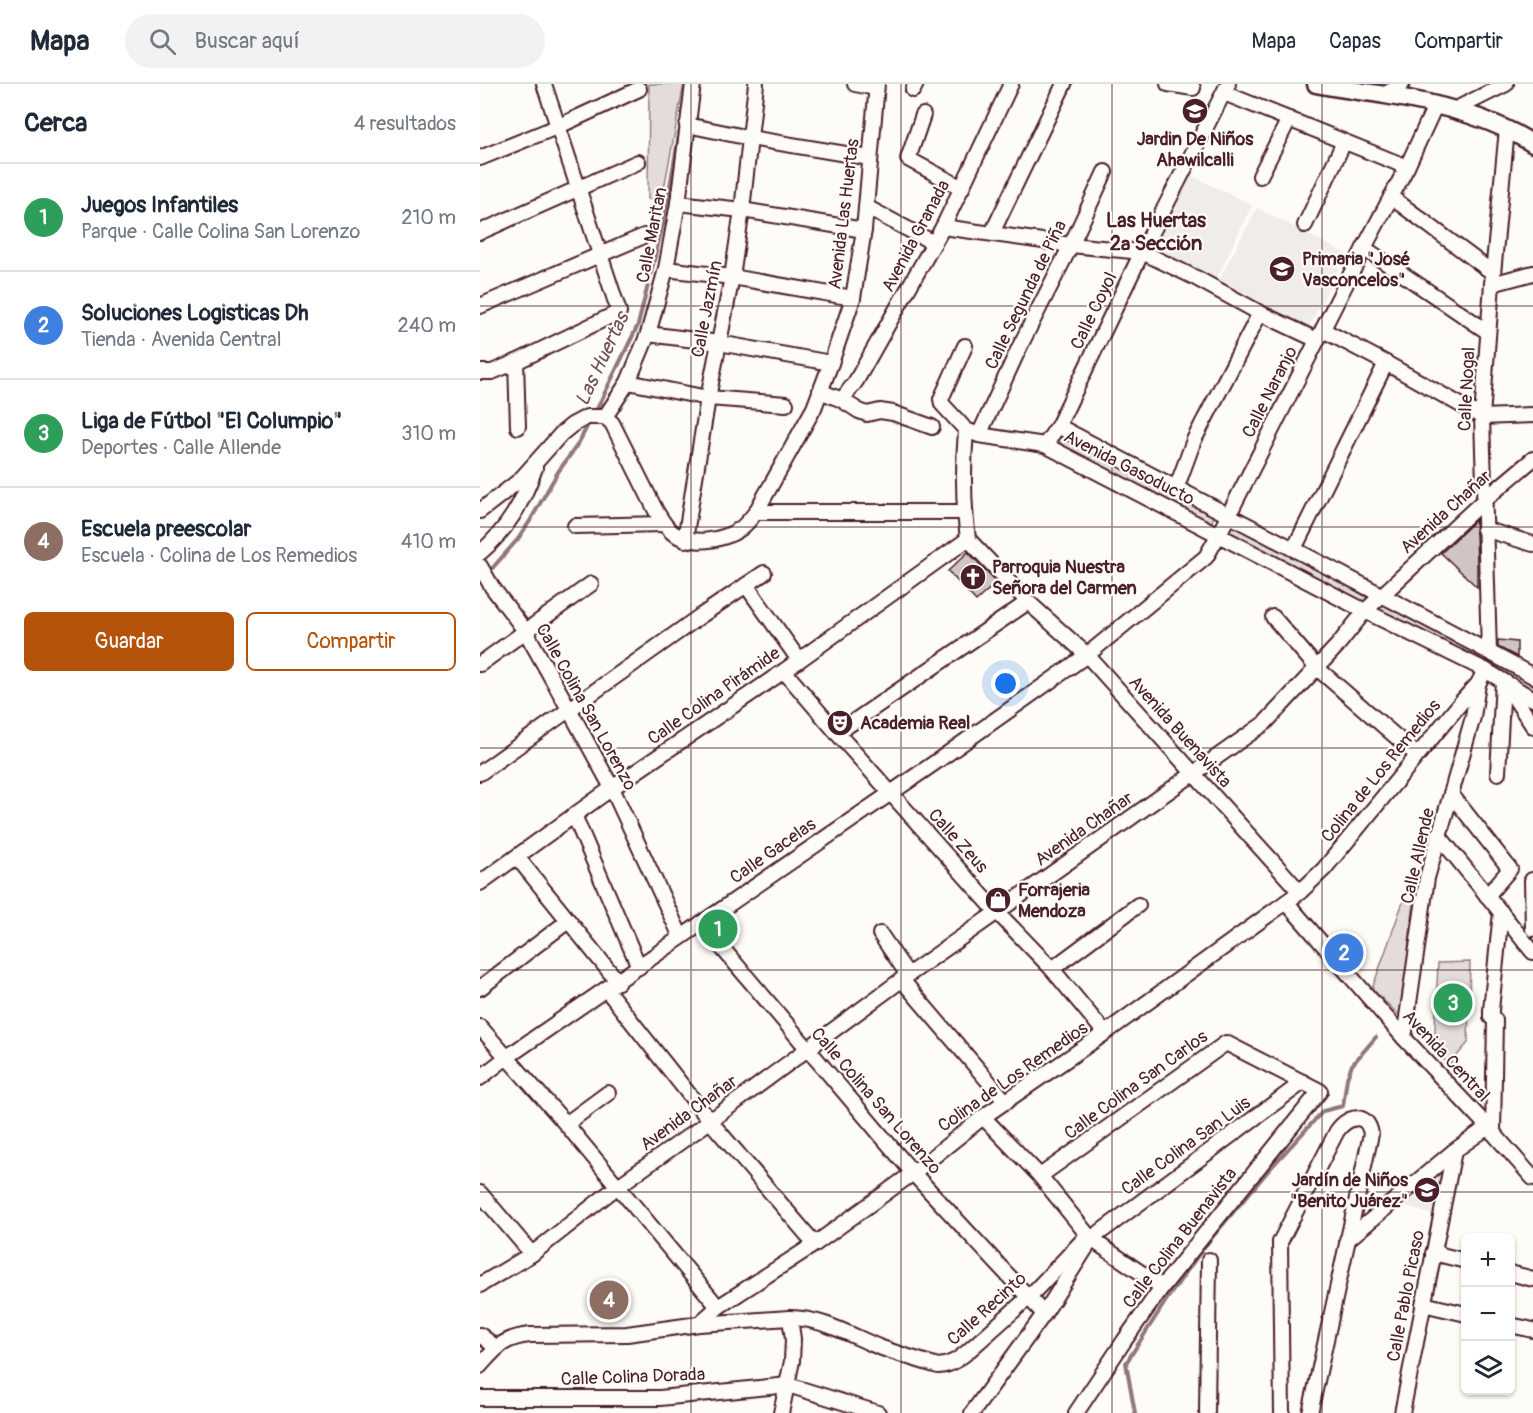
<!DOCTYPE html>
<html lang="es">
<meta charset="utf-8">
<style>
body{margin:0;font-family:Pangolin,sans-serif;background:#f2f2f3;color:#1f2937}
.controls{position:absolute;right:18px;bottom:18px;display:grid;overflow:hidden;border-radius:9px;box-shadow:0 2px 4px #0004}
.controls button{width:54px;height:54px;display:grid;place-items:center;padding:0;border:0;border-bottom:2px solid #e0e1e3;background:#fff;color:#1f2937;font:30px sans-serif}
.you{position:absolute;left:526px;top:600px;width:21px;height:21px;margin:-15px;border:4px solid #fff;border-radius:50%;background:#1a73e8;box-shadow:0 0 0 9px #1a73e833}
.badge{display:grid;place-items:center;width:39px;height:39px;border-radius:50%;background:#b45309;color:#fff;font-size:20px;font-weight:700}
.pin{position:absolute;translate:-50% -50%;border:3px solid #fff;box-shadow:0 2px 6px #0006}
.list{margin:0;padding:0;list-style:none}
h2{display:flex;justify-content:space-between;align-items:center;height:78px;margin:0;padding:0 24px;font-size:26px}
h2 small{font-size:20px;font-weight:400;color:#747a83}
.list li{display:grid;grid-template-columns:39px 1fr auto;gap:18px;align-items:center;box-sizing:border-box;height:108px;padding:0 24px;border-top:2px solid #e0e1e3}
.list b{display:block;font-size:22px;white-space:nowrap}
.list p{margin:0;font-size:20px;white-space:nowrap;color:#747a83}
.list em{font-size:20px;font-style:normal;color:#747a83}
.actions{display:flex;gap:12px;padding:18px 24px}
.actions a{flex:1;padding:14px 0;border:2px solid #b45309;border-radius:9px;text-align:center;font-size:21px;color:#b45309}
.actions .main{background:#b45309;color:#fff}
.icon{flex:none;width:33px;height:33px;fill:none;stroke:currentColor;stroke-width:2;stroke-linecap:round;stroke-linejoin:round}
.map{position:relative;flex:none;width:1053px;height:1329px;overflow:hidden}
header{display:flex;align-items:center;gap:36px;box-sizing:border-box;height:84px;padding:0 30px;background:#fff;border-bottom:2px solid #e0e1e3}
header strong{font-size:28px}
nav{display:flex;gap:33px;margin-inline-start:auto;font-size:21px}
.search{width:420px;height:54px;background:#f2f2f3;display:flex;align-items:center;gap:15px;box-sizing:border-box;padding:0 21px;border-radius:33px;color:#747a83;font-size:22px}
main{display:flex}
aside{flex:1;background:#fff}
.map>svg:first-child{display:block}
</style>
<header>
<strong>Mapa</strong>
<div class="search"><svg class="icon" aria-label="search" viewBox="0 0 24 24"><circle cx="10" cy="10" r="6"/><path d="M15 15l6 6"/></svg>Buscar aquí</div>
<nav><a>Mapa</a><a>Capas</a><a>Compartir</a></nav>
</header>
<main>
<aside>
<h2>Cerca<small>4 resultados</small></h2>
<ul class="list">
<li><span class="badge" style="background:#2e9e5b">1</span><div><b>Juegos Infantiles</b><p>Parque · Calle Colina San Lorenzo</p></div><em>210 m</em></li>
<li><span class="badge" style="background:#3f7fe0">2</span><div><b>Soluciones Logisticas Dh</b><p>Tienda · Avenida Central</p></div><em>240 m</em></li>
<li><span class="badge" style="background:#2e9e5b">3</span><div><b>Liga de Fútbol &quot;El Columpio&quot;</b><p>Deportes · Calle Allende</p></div><em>310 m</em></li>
<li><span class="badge" style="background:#8d6e63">4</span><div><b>Escuela preescolar</b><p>Escuela · Colina de Los Remedios</p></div><em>410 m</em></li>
</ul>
<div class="actions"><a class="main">Guardar</a><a>Compartir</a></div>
</aside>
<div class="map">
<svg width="1053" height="1329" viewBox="0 0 1053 1329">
<rect width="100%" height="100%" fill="#fdfcf7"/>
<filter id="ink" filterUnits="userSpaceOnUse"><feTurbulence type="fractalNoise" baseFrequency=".0167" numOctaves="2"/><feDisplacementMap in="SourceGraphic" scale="12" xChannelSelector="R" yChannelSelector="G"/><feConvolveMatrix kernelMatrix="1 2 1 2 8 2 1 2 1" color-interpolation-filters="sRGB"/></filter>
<g filter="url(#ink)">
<!-- built -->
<g fill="#f0ece8">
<path d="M710,91L772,121L734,200L672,169Z"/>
<path d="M777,124L866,170L827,247L737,200Z"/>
<path d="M958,1088L962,1093L953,1132L918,1118Z"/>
</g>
<!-- green -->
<g fill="#e3dcda" stroke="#967e82" stroke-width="1.5">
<path d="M169,0H204L182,115H168Z"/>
<path d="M578,352L731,428L733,435L731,439L727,440L587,368L579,357Z"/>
<path d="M748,439L875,506L889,515L882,521L746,451Z"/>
<path d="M903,520L1053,600V609L896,526Z"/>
<path d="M924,815L934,819L928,865L931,874L920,932L892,905Z"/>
<path d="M990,878L988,959L969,981L954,965L958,879Z"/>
</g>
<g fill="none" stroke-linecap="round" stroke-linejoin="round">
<!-- stream -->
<g stroke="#91777b" stroke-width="4">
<path d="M115,329L158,241L184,136L201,39"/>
<path d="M9,488L38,455L50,437L78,388L98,360L111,335"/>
<path d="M655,1329L646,1279L689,1212L724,1163L788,1087L843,1027L863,1022L867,994L872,981L896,953"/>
</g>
</g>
<!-- building -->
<g fill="#d0c5c4" stroke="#4a1f2b" stroke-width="1.5">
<path d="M996,436L995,446L996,450L997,483V503L961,469Z"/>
<path d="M488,468L517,498L496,517L468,487Z"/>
<path d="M1018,556L1037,558V573L1018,563Z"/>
</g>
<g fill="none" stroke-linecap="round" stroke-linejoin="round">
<defs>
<g id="minor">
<path d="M375,0L396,4"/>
<path d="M688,0L713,4"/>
<path d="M433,6L436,0"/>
<path d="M744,9L927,83"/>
<path d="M904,11L922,0"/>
<path d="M974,26L1026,0"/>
<path d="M443,31L428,75L482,104"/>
<path d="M207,41L270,54L390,74"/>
<path d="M0,74L79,42L159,5"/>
<path d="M780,92L809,35"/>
<path d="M911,113L1013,189"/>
<path d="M198,119L262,126L384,146"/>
<path d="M386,123L454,159"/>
<path d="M825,141L864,58"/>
<path d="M463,143L591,161L662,168L716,194L780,229L837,256"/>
<path d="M0,148L158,78"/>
<path d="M512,149L584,0"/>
<path d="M884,164L1008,248"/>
<path d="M186,185L252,193L373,214"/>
<path d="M1012,200L1053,189"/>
<path d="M0,222L164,152"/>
<path d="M843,246L906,279L1002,333L1053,331"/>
<path d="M168,250L239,259L351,279"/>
<path d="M485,262L461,315L462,320L486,346L499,351L565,361L885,527L1005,586L1053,615"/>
<path d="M36,278L38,343"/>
<path d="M0,288H12L36,278L139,228L64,0"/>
<path d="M148,298L228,314L306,320"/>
<path d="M340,307L362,316L379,327L387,330L400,327L413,329L452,343"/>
<path d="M362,316L376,297L463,143L531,0"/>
<path d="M125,333L148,298L168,250L186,185L198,119L213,0"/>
<path d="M578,342C736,426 896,506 1053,592"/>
<path d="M486,346C483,382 483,419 488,455"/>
<path d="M499,351L540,262L591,161L625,88"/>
<path d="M565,361L578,342L662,168L748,0"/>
<path d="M696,405L714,356L780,229"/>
<path d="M0,427L40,396L81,350L92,341L107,333H125L132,339L176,427C181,435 185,443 193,449C212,462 242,457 260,445C267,440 271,434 276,428L334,324L351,279L373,214L384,146L397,0"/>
<path d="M276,428H484"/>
<path d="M95,442L184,440"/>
<path d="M1004,445L1053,460"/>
<path d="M488,455L548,518L607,571L820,808"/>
<path d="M205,456L228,314L252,193L262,126L276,0"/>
<path d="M814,465L906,279"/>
<path d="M0,469C28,445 43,418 55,384"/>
<path d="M0,482L12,503L46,548L89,625L132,704L201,853"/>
<path d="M266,501L319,576"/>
<path d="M793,533L837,584L937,671"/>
<path d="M1009,568L1002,333L1012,200L1027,45"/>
<path d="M0,580L111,500"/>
<path d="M304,587L357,649L517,828L572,885L625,949"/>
<path d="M1026,601L1053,642"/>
<path d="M357,649L548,518"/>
<path d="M0,689L219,533L284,489"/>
<path d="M1018,689L1023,597"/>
<path d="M971,710L1030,785L1007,812"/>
<path d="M94,731L159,883"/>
<path d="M959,752L1053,868"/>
<path d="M37,773L138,898"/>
<path d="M1052,796L1053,845"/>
<path d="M0,799L132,704L304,587L488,455"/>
<path d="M807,819L924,954L1008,1043L1053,1094"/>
<path d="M221,839L433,1089L564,1230"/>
<path d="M400,850L428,891"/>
<path d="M572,885L658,821"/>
<path d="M422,896L526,1018"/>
<path d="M0,904L88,837"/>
<path d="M126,905L230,1037L335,1160"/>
<path d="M0,943L86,1040L238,1223"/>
<path d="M924,954L947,794L993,633L998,600"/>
<path d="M0,994L27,973L453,680L607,571L726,473L739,450L884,164L927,83L955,22"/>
<path d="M503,1033L560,1092L611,1155L682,1203"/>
<path d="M86,1040L128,1009"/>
<path d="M1013,1049L1015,936L1011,933V926L1021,828"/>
<path d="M560,1092L746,959L840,1007L682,1203L644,1257L596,1329"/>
<path d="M0,1109L52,1170"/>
<path d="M867,1156L974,1067L1008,1043"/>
<path d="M953,1169L986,1177"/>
<path d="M1030,1189L1053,1195"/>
<path d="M0,1201L52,1170L138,1102L230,1037L428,891L785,639L857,562L885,527L1003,417L1053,375"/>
<path d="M943,1220L986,1230"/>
<path d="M219,1240L238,1223L335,1160L433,1089L503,1033L625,949L820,808L844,785L983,616L998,600L1005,586"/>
<path d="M1030,1241L1053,1246"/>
<path d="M0,1251L17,1264"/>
<path d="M0,1282C17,1263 23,1254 50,1251L147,1250L219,1240L310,1234C342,1234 370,1251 399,1263C418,1270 438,1276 458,1282C470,1281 476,1277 486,1269L549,1213L603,1156L611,1155L823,998"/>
<path d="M0,1314H180L308,1301L398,1329"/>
<path d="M301,1329L312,1277L313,1255L310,1234"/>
<path d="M492,1329L564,1230L611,1156"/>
<path d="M727,1329L729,1176"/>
<path d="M802,1329L800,1158L857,1047C868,1032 887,1027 891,1050L830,1329"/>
<path d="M922,1329L974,1067"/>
</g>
<path id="major" d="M836,0C859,5 882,7 905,11C955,19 1010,32 1053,60"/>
</defs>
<!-- minor casing -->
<use href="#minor" stroke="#4a1f2b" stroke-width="18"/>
<!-- major casing -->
<use href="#major" stroke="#4a1f2b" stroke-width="21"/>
<!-- minor -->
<use href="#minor" stroke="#fdfcf7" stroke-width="14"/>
<!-- major -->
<use href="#major" stroke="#fdfcf7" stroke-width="16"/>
</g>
</g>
<!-- grid -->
<path fill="none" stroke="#4a1f2b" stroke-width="1.5" stroke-opacity="0.55" d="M211,0V1329M421,0V1329M632,0V1329M842,0V1329M0,222H1053M0,443H1053M0,664H1053M0,886H1053M0,1108H1053"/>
<!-- icons -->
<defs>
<symbol id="school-disc" viewBox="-11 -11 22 22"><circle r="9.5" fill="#4a1f2b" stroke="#fdfcf7"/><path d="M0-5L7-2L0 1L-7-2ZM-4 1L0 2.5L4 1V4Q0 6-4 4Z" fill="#fff"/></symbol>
<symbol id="church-disc" viewBox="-11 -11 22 22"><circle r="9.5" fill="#4a1f2b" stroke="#fdfcf7"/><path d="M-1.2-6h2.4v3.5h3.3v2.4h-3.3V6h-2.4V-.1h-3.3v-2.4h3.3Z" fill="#fff"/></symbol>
<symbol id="theatre-disc" viewBox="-11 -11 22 22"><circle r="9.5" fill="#4a1f2b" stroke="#fdfcf7"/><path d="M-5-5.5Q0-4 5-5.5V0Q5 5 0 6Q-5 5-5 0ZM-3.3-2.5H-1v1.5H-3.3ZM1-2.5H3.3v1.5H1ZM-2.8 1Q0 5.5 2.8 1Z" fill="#fff"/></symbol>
<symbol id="shop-disc" viewBox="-11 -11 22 22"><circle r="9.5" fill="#4a1f2b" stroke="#fdfcf7"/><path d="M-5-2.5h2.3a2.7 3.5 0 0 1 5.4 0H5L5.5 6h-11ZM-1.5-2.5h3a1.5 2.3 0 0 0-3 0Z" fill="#fff"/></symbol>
</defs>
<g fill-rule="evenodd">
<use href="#school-disc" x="700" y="12" width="30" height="30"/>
<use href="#school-disc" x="787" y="170" width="30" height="30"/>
<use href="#church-disc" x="478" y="478" width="30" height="30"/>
<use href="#theatre-disc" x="345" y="624" width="30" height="30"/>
<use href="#shop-disc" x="503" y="801" width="30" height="30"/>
<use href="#school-disc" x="932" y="1091" width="30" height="30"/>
</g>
<g text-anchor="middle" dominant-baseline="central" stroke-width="4.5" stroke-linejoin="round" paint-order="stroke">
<!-- poi labels -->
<g font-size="18" font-weight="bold" fill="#4a1f2b" stroke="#fdfcf7" text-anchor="start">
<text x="715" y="55" text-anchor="middle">Jardin De Niños<tspan x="715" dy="21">Ahawilcalli</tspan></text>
<text x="822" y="175">Primaria "José<tspan x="822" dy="21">Vasconcelos"</tspan></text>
<text x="512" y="483">Parroquia Nuestra<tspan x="512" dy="21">Señora del Carmen</tspan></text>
<text x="380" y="639">Academia Real</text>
<text x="538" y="806">Forrajeria<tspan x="538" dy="21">Mendoza</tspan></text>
<text x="928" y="1096" text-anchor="end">Jardín de Niños<tspan x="928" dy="21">"Benito Juárez"</tspan></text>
</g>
<!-- street labels -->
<g font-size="18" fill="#4a1f2b" stroke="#fdfcf7">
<text transform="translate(364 130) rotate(-83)">Avenida Las Huertas</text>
<text transform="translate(172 151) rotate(-79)">Calle Maritan</text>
<text transform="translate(436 152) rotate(-62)">Avenida Granada</text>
<text transform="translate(546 211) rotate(-64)">Calle Segunda de Piña</text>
<text transform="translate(227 225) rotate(-79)">Calle Jazmín</text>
<text transform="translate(614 227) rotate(-64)">Calle Coyol</text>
<text transform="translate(987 305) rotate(-87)">Calle Nogal</text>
<text transform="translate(790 308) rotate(-63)">Calle Naranjo</text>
<text transform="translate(649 384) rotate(27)">Avenida Gasoducto</text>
<text transform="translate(966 428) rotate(-42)">Avenida Chañar</text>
<text transform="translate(234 612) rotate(-35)">Calle Colina Pirámide</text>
<text transform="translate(106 623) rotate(61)">Calle Colina San Lorenzo</text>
<text transform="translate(700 648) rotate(48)">Avenida Buenavista</text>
<text transform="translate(901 687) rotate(-51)">Colina de Los Remedios</text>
<text transform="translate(604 745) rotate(-35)">Avenida Chañar</text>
<text transform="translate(478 757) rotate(48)">Calle Zeus</text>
<text transform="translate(293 767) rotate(-35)">Calle Gacelas</text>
<text transform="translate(938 772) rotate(-77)">Calle Allende</text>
<text transform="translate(966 972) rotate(47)">Avenida Central</text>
<text transform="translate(533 993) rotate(-35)">Colina de Los Remedios</text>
<text transform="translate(656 1001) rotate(-36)">Calle Colina San Carlos</text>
<text transform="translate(396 1017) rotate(49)">Calle Colina San Lorenzo</text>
<text transform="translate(209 1029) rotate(-36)">Avenida Chañar</text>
<text transform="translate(706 1062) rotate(-36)">Calle Colina San Luis</text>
<text transform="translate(700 1154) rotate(-52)">Calle Colina Buenavista</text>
<text transform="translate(926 1212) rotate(-79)">Calle Pablo Picaso</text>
<text transform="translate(507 1225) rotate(-42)">Calle Recinto</text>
<text transform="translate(153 1293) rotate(-2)">Calle Colina Dorada</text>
</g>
<!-- neighbourhood labels -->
<g font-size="20" font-weight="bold" fill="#4a1f2b" stroke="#fdfcf7">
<text x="676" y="136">Las Huertas<tspan x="676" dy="23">2ª Sección</tspan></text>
</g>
<!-- water labels -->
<g font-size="20" font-style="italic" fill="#73525a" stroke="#fdfcf7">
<text transform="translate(122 275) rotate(-65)">Las Huertas</text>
</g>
</g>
</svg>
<div class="controls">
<button>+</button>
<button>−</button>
<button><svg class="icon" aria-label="layers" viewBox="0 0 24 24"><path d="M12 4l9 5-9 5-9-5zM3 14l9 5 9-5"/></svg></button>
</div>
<div class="you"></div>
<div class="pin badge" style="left:238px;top:845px;background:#2e9e5b">1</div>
<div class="pin badge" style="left:864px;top:869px;background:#3f7fe0">2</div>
<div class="pin badge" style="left:973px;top:919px;background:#2e9e5b">3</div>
<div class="pin badge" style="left:129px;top:1216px;background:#8d6e63">4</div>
</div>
</main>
